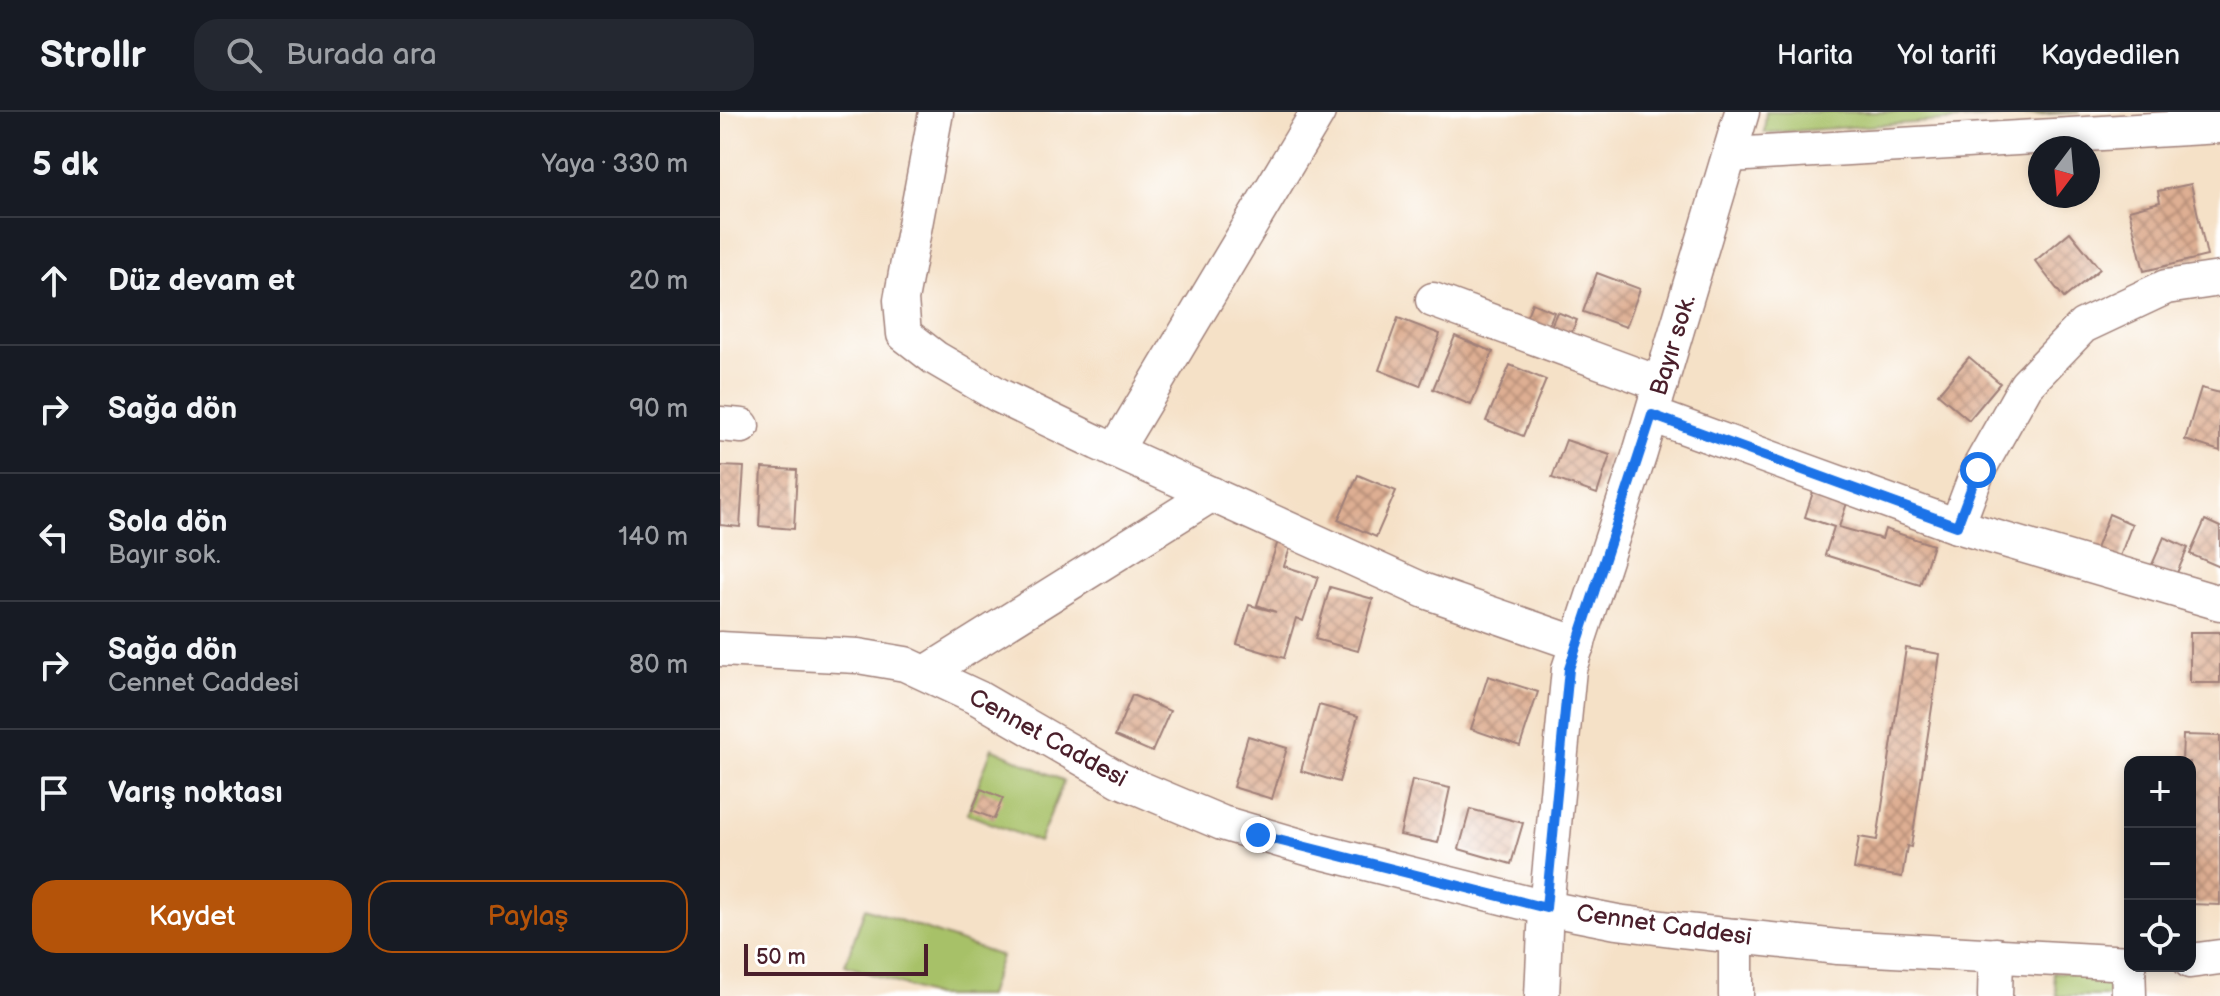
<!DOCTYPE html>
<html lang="tr">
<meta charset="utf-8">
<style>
body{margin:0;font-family:"Balsamiq Sans",sans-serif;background:#242831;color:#f1f3f6}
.controls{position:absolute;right:24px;bottom:24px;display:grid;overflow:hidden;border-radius:16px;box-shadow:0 4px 12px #0003}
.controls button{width:72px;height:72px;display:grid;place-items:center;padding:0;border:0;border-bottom:2px solid #363941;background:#171b24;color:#f1f3f6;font:40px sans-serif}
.compass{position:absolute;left:1308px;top:24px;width:72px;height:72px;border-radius:50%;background:#171b24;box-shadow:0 4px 12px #0003;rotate:196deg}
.scale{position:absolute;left:24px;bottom:20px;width:184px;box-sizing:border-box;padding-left:8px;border:4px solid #4a1f2b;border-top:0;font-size:22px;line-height:28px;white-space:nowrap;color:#4a1f2b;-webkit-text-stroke:6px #fff;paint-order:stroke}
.stop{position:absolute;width:24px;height:24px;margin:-18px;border:6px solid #1a73e8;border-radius:50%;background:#fff}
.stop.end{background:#1a73e8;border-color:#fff;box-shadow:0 2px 8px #0008}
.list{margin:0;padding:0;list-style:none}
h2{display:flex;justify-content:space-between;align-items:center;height:104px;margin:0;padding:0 32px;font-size:34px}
h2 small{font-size:26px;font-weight:400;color:#9ea1a6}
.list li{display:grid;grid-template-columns:52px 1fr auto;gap:24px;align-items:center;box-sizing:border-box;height:128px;padding:0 32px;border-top:2px solid #363941}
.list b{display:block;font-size:30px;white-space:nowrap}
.list p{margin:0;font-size:26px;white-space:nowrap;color:#9ea1a6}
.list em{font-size:26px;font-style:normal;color:#9ea1a6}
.actions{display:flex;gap:16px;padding:24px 32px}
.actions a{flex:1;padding:18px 0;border:2px solid #b45309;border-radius:24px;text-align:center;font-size:28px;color:#b45309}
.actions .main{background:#b45309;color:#fff}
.icon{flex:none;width:44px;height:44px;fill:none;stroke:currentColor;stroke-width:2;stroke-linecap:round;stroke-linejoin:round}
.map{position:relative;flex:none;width:1500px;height:884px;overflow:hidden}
header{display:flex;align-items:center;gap:48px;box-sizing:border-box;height:112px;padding:0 40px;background:#171b24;border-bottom:2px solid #363941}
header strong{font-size:38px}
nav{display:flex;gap:44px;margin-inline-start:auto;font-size:28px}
.search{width:560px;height:72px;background:#242831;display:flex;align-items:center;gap:20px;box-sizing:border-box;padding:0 28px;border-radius:24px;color:#9ea1a6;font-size:30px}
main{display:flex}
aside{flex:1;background:#171b24}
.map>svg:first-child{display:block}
</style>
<header>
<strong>Strollr</strong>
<div class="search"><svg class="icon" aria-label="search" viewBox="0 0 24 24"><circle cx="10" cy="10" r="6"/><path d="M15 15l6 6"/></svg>Burada ara</div>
<nav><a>Harita</a><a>Yol tarifi</a><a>Kaydedilen</a></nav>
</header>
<main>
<aside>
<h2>5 dk<small>Yaya · 330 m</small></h2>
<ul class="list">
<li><svg class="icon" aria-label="ahead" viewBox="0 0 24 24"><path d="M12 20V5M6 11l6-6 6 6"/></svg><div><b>Düz devam et</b></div><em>20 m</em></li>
<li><svg class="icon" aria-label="right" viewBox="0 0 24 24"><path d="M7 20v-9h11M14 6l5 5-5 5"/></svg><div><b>Sağa dön</b></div><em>90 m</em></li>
<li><svg class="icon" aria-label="left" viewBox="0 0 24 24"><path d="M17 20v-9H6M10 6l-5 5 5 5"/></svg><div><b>Sola dön</b><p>Bayır sok.</p></div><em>140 m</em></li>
<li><svg class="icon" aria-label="right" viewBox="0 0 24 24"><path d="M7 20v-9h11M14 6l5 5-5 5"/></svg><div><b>Sağa dön</b><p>Cennet Caddesi</p></div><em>80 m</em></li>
<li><svg class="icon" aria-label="arrive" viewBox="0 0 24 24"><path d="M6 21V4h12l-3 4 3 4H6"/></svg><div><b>Varış noktası</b></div></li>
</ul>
<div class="actions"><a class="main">Kaydet</a><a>Paylaş</a></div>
</aside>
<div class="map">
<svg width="1500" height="884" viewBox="0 0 1500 884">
<defs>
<pattern id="grass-tufts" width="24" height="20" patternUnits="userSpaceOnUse" patternTransform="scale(2)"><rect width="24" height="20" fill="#a7c167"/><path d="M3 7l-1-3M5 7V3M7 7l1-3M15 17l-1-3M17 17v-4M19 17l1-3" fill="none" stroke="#91a55a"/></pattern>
<pattern id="building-cross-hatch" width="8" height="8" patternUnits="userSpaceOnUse" patternTransform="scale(2)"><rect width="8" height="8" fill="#deaf93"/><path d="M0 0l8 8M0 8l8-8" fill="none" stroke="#b68e78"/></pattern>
</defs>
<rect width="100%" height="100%" fill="#fff"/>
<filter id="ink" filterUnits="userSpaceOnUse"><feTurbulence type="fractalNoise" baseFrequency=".0125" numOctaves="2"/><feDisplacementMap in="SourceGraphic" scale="16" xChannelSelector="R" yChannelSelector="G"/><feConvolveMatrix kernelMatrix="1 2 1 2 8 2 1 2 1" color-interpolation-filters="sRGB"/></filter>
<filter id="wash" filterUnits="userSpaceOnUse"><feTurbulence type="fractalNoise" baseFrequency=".006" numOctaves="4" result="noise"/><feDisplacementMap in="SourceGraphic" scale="32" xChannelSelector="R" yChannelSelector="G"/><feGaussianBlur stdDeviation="1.8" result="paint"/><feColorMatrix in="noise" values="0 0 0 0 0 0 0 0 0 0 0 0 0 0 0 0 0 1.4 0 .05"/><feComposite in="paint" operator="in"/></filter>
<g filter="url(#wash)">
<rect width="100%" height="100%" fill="#f5e1c7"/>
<!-- grass -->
<path fill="url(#grass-tufts)" stroke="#787049" stroke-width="2" d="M1333,860L1400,863L1401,884H1337Z"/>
<!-- green -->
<g fill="#a7c167" stroke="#787049" stroke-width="2">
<path d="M1046,0H1359L1044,21Z"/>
<path d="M272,636L344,669L319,730L247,702Z"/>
<path d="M145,796L281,844L268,884H214L125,853Z"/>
</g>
<g id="blocks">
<!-- building -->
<g fill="url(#building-cross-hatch)">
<path d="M1471,72L1487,144L1424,159L1409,98L1440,90L1438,79Z"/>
<path d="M1350,120L1380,157L1344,186L1315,149Z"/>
<path d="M877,161L920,177L906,215L863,200Z"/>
<path d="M812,191L834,200L826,220L804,211Z"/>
<path d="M837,200L857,208L846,234L826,226Z"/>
<path d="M678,206L720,222L700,274L659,258Z"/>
<path d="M735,224L773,240L751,293L713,277Z"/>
<path d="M1249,245L1280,271L1249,308L1218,282Z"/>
<path d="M790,253L826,268L803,324L766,309Z"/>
<path d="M1481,276L1500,281V339L1465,328Z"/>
<path d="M846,328L890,343L877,382L832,366Z"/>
<path d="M0,354L24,355L20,415L0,413Z"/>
<path d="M42,356L77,358L74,417L39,414Z"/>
<path d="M638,363L676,379L656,425L618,408Z"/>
<path d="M1094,377L1128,388L1119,415L1162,427L1165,417L1213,433L1200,473L1105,443L1114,415L1085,405Z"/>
<path d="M1389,402L1412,412L1399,447L1376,437Z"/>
<path d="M1485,408L1500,415V455L1470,442Z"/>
<path d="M560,423L573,427L564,454L598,465L583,509L576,506L564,546L517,532L529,493L556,500L537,493Z"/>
<path d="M1444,425L1468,436L1452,472L1428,462Z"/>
<path d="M610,475L653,487L638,539L595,527Z"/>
<rect x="1470" y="520" width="30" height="51"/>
<path d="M1186,536L1220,542L1191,735L1187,734L1182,765L1134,757L1139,725L1157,728Z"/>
<path d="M768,564L818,580L800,634L751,617Z"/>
<path d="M412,583L450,599L432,640L395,624Z"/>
<path d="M599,593L638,604L619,670L581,659Z"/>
<path d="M1463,623L1500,624V793L1470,792V650H1462Z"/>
<path d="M528,624L567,636L552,687L513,675Z"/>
<path d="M692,668L730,676L718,731L680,723Z"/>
<path d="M261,677L283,686L274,707L252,698Z"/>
<path d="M750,697L803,711L791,752L739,737Z"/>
</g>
</g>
</g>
<g filter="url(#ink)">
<use href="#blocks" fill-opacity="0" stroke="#a08079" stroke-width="2"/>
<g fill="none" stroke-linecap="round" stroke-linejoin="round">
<defs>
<g id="minor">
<path d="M216,0L181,188L184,222L215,246L280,284L378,331L705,479L858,532"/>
<path d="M1011,43L1500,14"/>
<path d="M713,188L941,272"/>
<path d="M932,303L1237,414L1500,491"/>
<path d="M0,312L22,314"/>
<path d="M395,339L598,0"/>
<path d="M1237,414L1258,358L1306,273L1363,214L1446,175L1500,167"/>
<path d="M0,537L138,544L185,552L258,586L400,668L502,711L594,738L826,796L897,810L959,818L1118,835L1410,851"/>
<path d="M206,561L492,382"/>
<path d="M1016,824V884"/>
<path d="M1470,849L1500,845"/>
<path d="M1408,851L1409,884"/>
<path d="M822,884L826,796L849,557L920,341L1022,0"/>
<path d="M1275,884L1276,843"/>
</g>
</defs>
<!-- minor casing -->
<use href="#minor" stroke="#a08079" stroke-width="37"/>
<!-- minor -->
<use href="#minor" stroke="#fff" stroke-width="34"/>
</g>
</g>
<g fill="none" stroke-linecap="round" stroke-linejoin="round" filter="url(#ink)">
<!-- route -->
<path stroke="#1a73e8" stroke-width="10" d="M538,723L826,796L849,557L932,303L1237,414L1258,358"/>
</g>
<g text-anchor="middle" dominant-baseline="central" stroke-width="6" stroke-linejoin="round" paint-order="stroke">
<!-- street labels -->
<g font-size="24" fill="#4a1f2b" stroke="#fff">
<text transform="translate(953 233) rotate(-73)">Bayır sok.</text>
<text transform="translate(328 626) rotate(29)">Cennet Caddesi</text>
<text transform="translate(944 813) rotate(8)">Cennet Caddesi</text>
</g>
</g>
</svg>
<div class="controls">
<button>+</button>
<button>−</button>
<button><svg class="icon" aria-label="locate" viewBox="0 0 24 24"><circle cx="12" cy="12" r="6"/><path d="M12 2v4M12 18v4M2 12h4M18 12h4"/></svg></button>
</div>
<svg class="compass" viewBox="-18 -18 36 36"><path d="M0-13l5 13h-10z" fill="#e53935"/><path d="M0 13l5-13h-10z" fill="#9ea1a6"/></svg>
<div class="scale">50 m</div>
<div class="stop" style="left:1258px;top:358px"></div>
<div class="stop end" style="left:538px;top:723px"></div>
</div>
</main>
